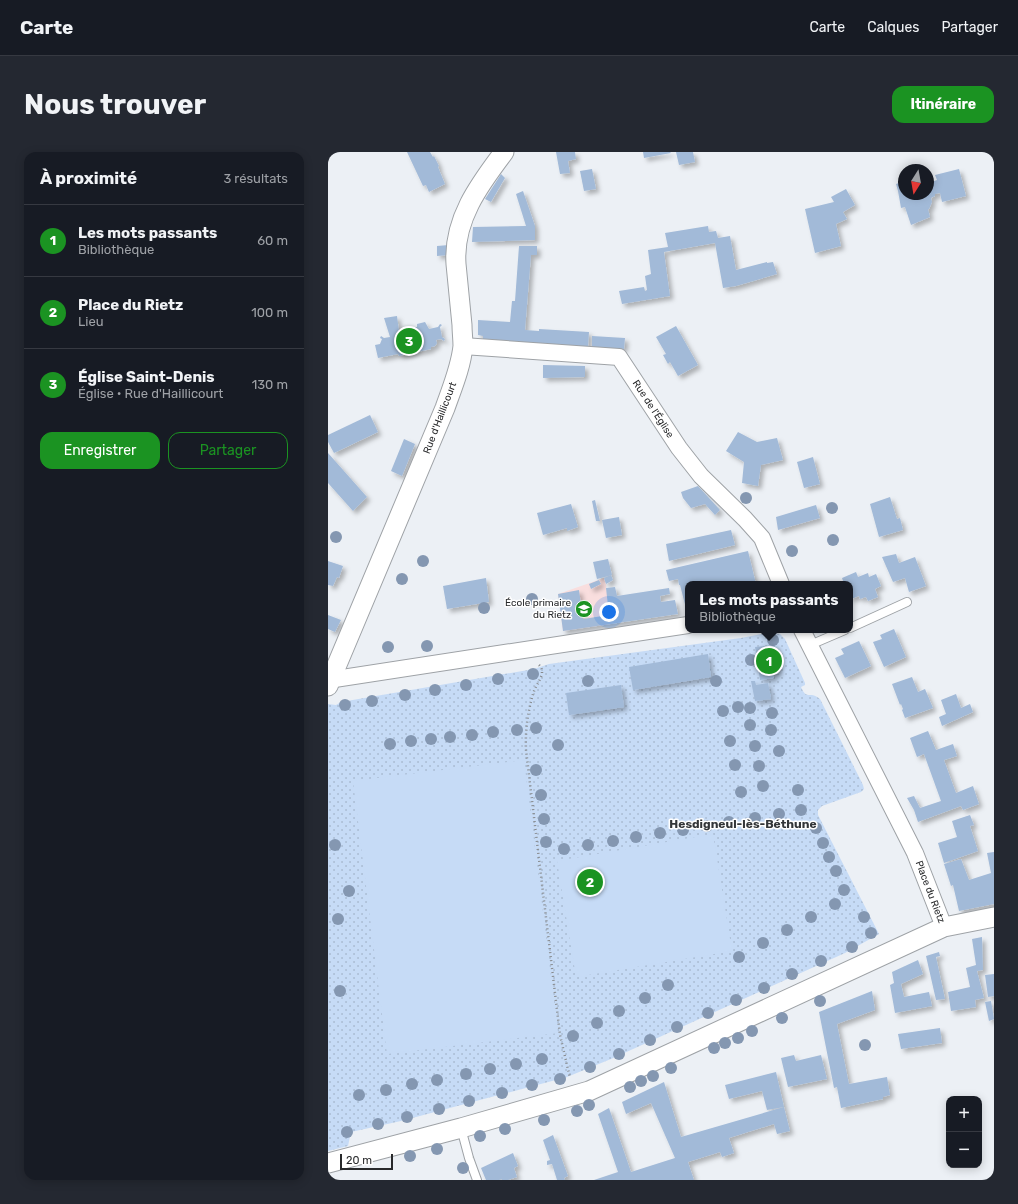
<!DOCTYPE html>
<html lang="fr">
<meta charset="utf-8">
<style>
body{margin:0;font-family:Rubik,sans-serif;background:#242831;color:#f1f3f6}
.controls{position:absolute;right:12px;bottom:12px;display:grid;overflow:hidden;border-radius:8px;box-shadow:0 2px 10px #0003}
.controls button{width:36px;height:36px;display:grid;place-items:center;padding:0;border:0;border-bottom:1px solid #363941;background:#171b24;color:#f1f3f6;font:20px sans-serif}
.compass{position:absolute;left:570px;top:12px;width:36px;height:36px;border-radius:50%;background:#171b24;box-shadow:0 2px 10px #0003;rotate:191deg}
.scale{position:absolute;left:12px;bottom:10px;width:53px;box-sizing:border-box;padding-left:4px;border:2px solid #28292b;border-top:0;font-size:11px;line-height:14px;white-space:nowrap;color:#28292b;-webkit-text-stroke:3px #fff;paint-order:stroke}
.you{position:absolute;left:281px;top:460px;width:14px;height:14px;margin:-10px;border:3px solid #fff;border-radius:50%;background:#1a73e8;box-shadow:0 0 0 6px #1a73e833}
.badge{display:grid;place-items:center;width:26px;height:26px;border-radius:50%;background:#1b9322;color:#fff;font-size:13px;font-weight:700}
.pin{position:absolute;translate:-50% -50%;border:2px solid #fff;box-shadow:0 1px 4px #0006}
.popup{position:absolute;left:357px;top:429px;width:168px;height:52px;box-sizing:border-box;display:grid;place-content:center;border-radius:8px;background:#171b24;filter:drop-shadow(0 1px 3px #0005);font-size:13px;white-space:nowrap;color:#9ea1a6}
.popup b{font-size:15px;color:#f1f3f6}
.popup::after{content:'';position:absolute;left:50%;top:100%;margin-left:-8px;border:8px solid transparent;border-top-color:#171b24}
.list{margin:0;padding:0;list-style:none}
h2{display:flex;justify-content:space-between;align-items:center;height:52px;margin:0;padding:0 16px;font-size:17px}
h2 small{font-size:13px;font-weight:400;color:#9ea1a6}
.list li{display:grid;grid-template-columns:26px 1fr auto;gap:12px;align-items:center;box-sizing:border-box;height:72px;padding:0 16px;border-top:1px solid #363941}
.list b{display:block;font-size:15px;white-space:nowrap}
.list p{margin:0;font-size:13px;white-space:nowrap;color:#9ea1a6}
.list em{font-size:13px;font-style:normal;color:#9ea1a6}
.actions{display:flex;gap:8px;padding:12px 16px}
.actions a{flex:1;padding:9px 0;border:1px solid #1b9322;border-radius:12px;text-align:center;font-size:14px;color:#1b9322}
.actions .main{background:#1b9322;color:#fff}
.map{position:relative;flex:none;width:666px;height:1028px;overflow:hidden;border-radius:12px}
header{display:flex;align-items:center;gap:24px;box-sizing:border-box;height:56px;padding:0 20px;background:#171b24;border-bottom:1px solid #363941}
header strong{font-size:19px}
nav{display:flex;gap:22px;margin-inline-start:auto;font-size:14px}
.intro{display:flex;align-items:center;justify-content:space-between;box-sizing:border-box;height:96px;padding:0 24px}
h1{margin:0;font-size:28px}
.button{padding:10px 18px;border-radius:12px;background:#1b9322;color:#fff;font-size:14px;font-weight:700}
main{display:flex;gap:24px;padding:0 24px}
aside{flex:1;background:#171b24;border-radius:12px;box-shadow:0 2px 10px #0003}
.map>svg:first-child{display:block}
</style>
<header>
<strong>Carte</strong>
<nav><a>Carte</a><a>Calques</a><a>Partager</a></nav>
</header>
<div class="intro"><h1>Nous trouver</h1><a class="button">Itinéraire</a></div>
<main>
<aside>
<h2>À proximité<small>3 résultats</small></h2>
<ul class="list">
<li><span class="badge">1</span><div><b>Les mots passants</b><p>Bibliothèque</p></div><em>60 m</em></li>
<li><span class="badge">2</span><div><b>Place du Rietz</b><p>Lieu</p></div><em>100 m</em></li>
<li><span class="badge">3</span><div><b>Église Saint-Denis</b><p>Église · Rue d'Haillicourt</p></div><em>130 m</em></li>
</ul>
<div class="actions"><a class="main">Enregistrer</a><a>Partager</a></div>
</aside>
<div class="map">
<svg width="666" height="1028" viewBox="0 0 666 1028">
<defs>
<pattern id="grass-dots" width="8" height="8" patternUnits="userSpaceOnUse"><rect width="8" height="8" fill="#c6dbf6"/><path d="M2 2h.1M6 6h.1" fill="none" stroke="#aabcd3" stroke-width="1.8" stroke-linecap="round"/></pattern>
<filter id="shadow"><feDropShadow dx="3.5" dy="3.5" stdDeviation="2" flood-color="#0004"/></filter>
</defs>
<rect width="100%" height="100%" fill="#ecf0f5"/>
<!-- education -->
<path fill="#f9dede" d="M276,426L278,432L282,472L235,479L230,442Z"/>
<!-- grass -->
<path fill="url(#grass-dots)" d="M443,480L452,482L457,487L477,531V533L473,535C479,549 481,538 492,547L535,633L536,637L533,640L494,654L490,658V663L551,782L517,801L283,907L239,925L73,969L23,980L20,994L0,999V552L8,553L13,550L206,517L221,512L413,486Z"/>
<!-- garden -->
<g fill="#c6dbf6">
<path d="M196,608L230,881L59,902L25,629Z"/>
<path d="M385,682L404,799L248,825L229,709Z"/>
</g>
<!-- building -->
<g fill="#a2bad8" filter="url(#shadow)">
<path d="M79,0H102L105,5L106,4L111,14L110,15L117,32L101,40L98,33L95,34Z"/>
<path d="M228,0H247L248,7L240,9L242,21L232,22Z"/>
<path d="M315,0H342L343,1L316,6Z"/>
<path d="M348,0H365L367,10L351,13Z"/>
<path d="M264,17L268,37L256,39L252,19Z"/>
<path d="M631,17L638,44L614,50L612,41L607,42V44L603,46L604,50L601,57H600L602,65L583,73L577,55L573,56L570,39L568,32L576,29V42H600V31L609,28L607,23Z"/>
<path d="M173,22L177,26L163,50L157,47Z"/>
<path d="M518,37L527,53L515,60L519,67L508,72L513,94L487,101L477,57L506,50L503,45Z"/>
<path d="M195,39L207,74V88L144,90L145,75L198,74L188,42Z"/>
<path d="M380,74L381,80L388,79L390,86L402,84L408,118L439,110V111L445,110L449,122L408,134L395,136L387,91L336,100L342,144L294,152L291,139L316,135L317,139L319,138L317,124L323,122L320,98L340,95L337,81Z"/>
<path d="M121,93L120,103L109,104V94Z"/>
<path d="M191,94H209V103H203L197,178L211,179V177L261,180L260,195L155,187V184L150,183V168L182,170L184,149H187Z"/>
<path d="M69,164L71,179L89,175V172L97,170L101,177L110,175L112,172L114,173L112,175L114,185L117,187L116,189L113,187L108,188L109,191L107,194L103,195V197L71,204L70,202L50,206L47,193L52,192L54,187L52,186L53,184L56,186L62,185L56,166Z"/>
<path d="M348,174L370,213L350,224L342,210L340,212L335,203L338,202L328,185Z"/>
<path d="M264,184L297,186L296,197L264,195Z"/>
<path d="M215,213L257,214V225L215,226Z"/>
<path d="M42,263L50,280L6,301L0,290V283Z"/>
<path d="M410,280L429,290L449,286L455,308L433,313L430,334L414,331L416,310L398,299Z"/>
<path d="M76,287L87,292L74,324L63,319Z"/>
<path d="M0,301L39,345L25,359L0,331Z"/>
<path d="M485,305L492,332L476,336L469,310Z"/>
<path d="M370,334L392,358L387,363L377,352L363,356L355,346L353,340Z"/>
<path d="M562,345L569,367L572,366L575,378L551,385L542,352Z"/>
<path d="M267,348L272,369H268L264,349Z"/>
<path d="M243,352L250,375L239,379V376L215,383L209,361Z"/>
<path d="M488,353L492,366L450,378L448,365Z"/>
<path d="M291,365L294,383L278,386L274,368Z"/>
<path d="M403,378L407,393L341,409L338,392Z"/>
<path d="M420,399L428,432H360L359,460L352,433H351L350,427L341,429L338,418Z"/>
<path d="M568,402L571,411L587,405L598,434L581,440L577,426L565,430L554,405Z"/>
<path d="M280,407L284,423L269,427L265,410Z"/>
<path d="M0,409L15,414L11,426L9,425L5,434L0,433Z"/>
<path d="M528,420L530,425L540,421L541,425L548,422L553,434L547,437L550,445L540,449L538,445L532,447L531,444L523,447L522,445V432H516L514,426Z"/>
<path d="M283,423L285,428L278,432L276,426Z"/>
<path d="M158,426L161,450L119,457L115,434Z"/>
<path d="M271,428L273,432L263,437L261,432Z"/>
<path d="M287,435L289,444L341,436L342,442L332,444L333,450L347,448L350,462L235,479L230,442L251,438L255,467L281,463L278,436Z"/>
<path d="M0,463L13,468L7,480L0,477Z"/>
<path d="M566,477L578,505L556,515L545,490L554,487L552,483Z"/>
<path d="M531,489L543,514L517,526L507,506L516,502L513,497Z"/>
<path d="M447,493L451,521L446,522V526L432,528L427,495Z"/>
<path d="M380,502L383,525L305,538L301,515Z"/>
<path d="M584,525L590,540L597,537L605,556L577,566L574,558L575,557L573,552L572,553L564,532Z"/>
<path d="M423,529H427L428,533L440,531L443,547L427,549Z"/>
<path d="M293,533L296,555L241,563L238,541Z"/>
<path d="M628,542L633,556L642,552L645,560L614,574L611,565L618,562L613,548Z"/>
<path d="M600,579L608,598L625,592L629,604L616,608L628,641L645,634L651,652L635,658L633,654L590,670L586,658L579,646L586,644L592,656L613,649L596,602L589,605L582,586Z"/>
<path d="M642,663L646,673L642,674L650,699L616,711L610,691L629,685L624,669Z"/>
<path d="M666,700V752L631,759L625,733L623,734L616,712L633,707L641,728L663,721L659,701Z"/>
<path d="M654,785L655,818L649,819L656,846L647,848L648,855L623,859L620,840L642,835L638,816L648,813L644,787Z"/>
<path d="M611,800L612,804L608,805L617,847L608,848L598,804Z"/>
<path d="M590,808L595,822L573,832L576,845L601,840L604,854L567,861L562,833L566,831L564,820Z"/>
<path d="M666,822V844L660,845L657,823Z"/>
<path d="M544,839L547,858L509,872L521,932L559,925L562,943L555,945V947L513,956L509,935L506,936L491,860Z"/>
<path d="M663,849L666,867L661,869L657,850Z"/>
<path d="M612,876L614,891L573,897L570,882Z"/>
<path d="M466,903L468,909L493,903L499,927L460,935L453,906Z"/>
<path d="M448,920L456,955L439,958L434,939L401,947L397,933Z"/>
<path d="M336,930L353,985L456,955L462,979L449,982L446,972L401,986L406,1001L394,1005L392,1000L360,1010L366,1028H266L290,1020L270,962L281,956L303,1020L347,1006L323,951L298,962L294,950Z"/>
<path d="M225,983L240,1024L236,1026L237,1028H229L224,1012L219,1013V1009L222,1008L215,988Z"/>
<path d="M185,1001L190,1014L186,1016L189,1025L180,1028H174V1027L171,1028H158L153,1016Z"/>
</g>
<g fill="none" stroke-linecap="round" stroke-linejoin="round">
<defs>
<g id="service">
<path d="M522,476L579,450"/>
<path d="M482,493L517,478"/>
<path d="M133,976L141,1006L149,1028"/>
</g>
<g id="minor">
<path d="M135,194L291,205L351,296L373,324L417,367L434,386L453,432"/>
<path d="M474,478L587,701L616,775"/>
<path d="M0,528L360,473"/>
</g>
<g id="tertiary">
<path d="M0,534L117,256C124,236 133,215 135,194C135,187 134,180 134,173C132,152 130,132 128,112C125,68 151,33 176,0"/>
<path d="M0,1011L133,976L261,939L616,775L666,765"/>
</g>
</defs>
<!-- service casing -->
<use href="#service" stroke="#9ea2a6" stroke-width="10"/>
<!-- minor casing -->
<use href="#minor" stroke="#9ea2a6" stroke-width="18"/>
<!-- tertiary casing -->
<use href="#tertiary" stroke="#9ea2a6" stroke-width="21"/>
<!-- path -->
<path stroke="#878a8d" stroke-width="2.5" stroke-dasharray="1 3" stroke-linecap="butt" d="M211,513C214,516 214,518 214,522C212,529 207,535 205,542C200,559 197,579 198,598L232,883L242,926"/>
<!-- service -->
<use href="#service" stroke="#fff" stroke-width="8"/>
<!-- minor -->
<use href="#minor" stroke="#fff" stroke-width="16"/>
<!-- tertiary -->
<use href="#tertiary" stroke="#fff" stroke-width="19"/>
</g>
<!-- trees -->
<g fill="#8497b1">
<circle cx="418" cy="346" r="6"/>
<circle cx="504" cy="356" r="6"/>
<circle cx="8" cy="385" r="6"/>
<circle cx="505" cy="388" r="6"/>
<circle cx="464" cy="399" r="6"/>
<circle cx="95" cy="409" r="6"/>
<circle cx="74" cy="427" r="6"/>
<circle cx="204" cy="447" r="6"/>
<circle cx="156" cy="456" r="6"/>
<circle cx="445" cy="488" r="6"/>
<circle cx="99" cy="494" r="6"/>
<circle cx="60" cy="495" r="6"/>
<circle cx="423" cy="508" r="6"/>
<circle cx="205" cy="522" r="6"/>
<circle cx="170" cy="527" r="6"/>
<circle cx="260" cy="529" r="6"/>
<circle cx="388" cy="529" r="6"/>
<circle cx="138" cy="533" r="6"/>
<circle cx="107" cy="538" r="6"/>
<circle cx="77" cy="543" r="6"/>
<circle cx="44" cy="549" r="6"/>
<circle cx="17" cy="553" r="6"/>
<circle cx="410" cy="555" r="6"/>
<circle cx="422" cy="556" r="6"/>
<circle cx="395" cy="559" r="6"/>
<circle cx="444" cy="561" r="6"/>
<circle cx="422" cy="573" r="6"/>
<circle cx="208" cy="576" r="6"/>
<circle cx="189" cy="578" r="6"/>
<circle cx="443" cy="578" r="6"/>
<circle cx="165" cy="580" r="6"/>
<circle cx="144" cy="583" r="6"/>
<circle cx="122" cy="585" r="6"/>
<circle cx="103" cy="587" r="6"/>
<circle cx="83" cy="589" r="6"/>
<circle cx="402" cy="589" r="6"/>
<circle cx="62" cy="592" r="6"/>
<circle cx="230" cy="593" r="6"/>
<circle cx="427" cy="594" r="6"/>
<circle cx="451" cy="599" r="6"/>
<circle cx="407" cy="613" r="6"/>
<circle cx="431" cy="614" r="6"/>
<circle cx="208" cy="618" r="6"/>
<circle cx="435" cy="634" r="6"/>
<circle cx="470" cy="638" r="6"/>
<circle cx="413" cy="640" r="6"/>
<circle cx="213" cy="643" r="6"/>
<circle cx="473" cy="658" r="6"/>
<circle cx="451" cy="662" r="6"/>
<circle cx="427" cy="666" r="6"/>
<circle cx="216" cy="667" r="6"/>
<circle cx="401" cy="670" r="6"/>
<circle cx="379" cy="674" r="6"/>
<circle cx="488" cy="676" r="6"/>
<circle cx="355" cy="678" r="6"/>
<circle cx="332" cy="681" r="6"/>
<circle cx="308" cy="685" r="6"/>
<circle cx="285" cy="689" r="6"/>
<circle cx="218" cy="690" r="6"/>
<circle cx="495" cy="691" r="6"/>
<circle cx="7" cy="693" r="6"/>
<circle cx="260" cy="693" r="6"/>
<circle cx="236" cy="697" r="6"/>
<circle cx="501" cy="705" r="6"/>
<circle cx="508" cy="719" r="6"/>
<circle cx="516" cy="738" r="6"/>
<circle cx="21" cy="739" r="6"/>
<circle cx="507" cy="752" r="6"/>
<circle cx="483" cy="765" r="6"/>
<circle cx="536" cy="765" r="6"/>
<circle cx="10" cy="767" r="6"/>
<circle cx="459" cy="778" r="6"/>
<circle cx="543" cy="781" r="6"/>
<circle cx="435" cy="791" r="6"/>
<circle cx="524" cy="795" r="6"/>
<circle cx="411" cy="805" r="6"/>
<circle cx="493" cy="809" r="6"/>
<circle cx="464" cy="822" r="6"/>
<circle cx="340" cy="833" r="6"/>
<circle cx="436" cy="836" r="6"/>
<circle cx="12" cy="839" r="6"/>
<circle cx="317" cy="846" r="6"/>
<circle cx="408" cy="848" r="6"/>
<circle cx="492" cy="849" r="6"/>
<circle cx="291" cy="859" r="6"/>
<circle cx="380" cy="861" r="6"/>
<circle cx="454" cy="866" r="6"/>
<circle cx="269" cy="871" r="6"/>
<circle cx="349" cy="875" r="6"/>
<circle cx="424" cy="879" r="6"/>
<circle cx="245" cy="884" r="6"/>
<circle cx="410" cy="886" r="6"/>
<circle cx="322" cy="888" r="6"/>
<circle cx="397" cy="891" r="6"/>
<circle cx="537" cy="893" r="6"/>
<circle cx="386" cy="896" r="6"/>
<circle cx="291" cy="902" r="6"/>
<circle cx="214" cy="907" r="6"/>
<circle cx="188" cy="912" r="6"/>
<circle cx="262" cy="915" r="6"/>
<circle cx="343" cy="916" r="6"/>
<circle cx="162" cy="917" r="6"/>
<circle cx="138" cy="922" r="6"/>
<circle cx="325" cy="924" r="6"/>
<circle cx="232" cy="927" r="6"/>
<circle cx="109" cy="928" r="6"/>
<circle cx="313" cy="929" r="6"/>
<circle cx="84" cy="932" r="6"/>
<circle cx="204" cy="933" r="6"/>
<circle cx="302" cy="935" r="6"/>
<circle cx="58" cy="938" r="6"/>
<circle cx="174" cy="941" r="6"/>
<circle cx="31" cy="943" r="6"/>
<circle cx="141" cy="949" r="6"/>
<circle cx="261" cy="953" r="6"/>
<circle cx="111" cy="957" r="6"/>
<circle cx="249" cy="959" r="6"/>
<circle cx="79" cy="965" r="6"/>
<circle cx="216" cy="968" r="6"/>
<circle cx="50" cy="972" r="6"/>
<circle cx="177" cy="977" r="6"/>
<circle cx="19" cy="980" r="6"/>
<circle cx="152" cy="984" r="6"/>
<circle cx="109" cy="997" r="6"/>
<circle cx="82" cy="1004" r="6"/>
<circle cx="135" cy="1016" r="6"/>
</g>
<!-- icons -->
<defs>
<symbol id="school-disc" viewBox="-11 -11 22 22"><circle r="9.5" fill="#1b9322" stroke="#fff"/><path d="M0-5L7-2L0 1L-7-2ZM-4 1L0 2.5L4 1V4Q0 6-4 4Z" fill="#fff"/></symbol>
</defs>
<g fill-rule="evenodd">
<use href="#school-disc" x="246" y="447" width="20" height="20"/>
</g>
<g text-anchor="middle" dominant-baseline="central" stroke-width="3" stroke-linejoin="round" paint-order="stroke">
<!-- street labels -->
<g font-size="10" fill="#28292b" stroke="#fff">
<text transform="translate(325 257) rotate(57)">Rue de l'Église</text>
<text transform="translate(112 266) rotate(-69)">Rue d'Haillicourt</text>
<text transform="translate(602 740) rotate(69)">Place du Rietz</text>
</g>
<!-- poi labels -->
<g font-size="10" fill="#28292b" stroke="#fff" text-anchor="end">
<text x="243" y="451">École primaire<tspan x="243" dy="12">du Rietz</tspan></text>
</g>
<!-- quarter labels -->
<g font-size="12" font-weight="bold" fill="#333639" stroke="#fff">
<text x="415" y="672">Hesdigneul-lès-Béthune</text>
</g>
</g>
</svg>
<div class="controls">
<button>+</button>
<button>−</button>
</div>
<svg class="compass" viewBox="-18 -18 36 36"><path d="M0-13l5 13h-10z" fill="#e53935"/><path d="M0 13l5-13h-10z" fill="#9ea1a6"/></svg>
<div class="scale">20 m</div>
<div class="you"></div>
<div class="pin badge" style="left:441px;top:509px">1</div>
<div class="popup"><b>Les mots passants</b>Bibliothèque</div>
<div class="pin badge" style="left:262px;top:730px">2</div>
<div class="pin badge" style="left:81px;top:189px">3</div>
</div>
</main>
